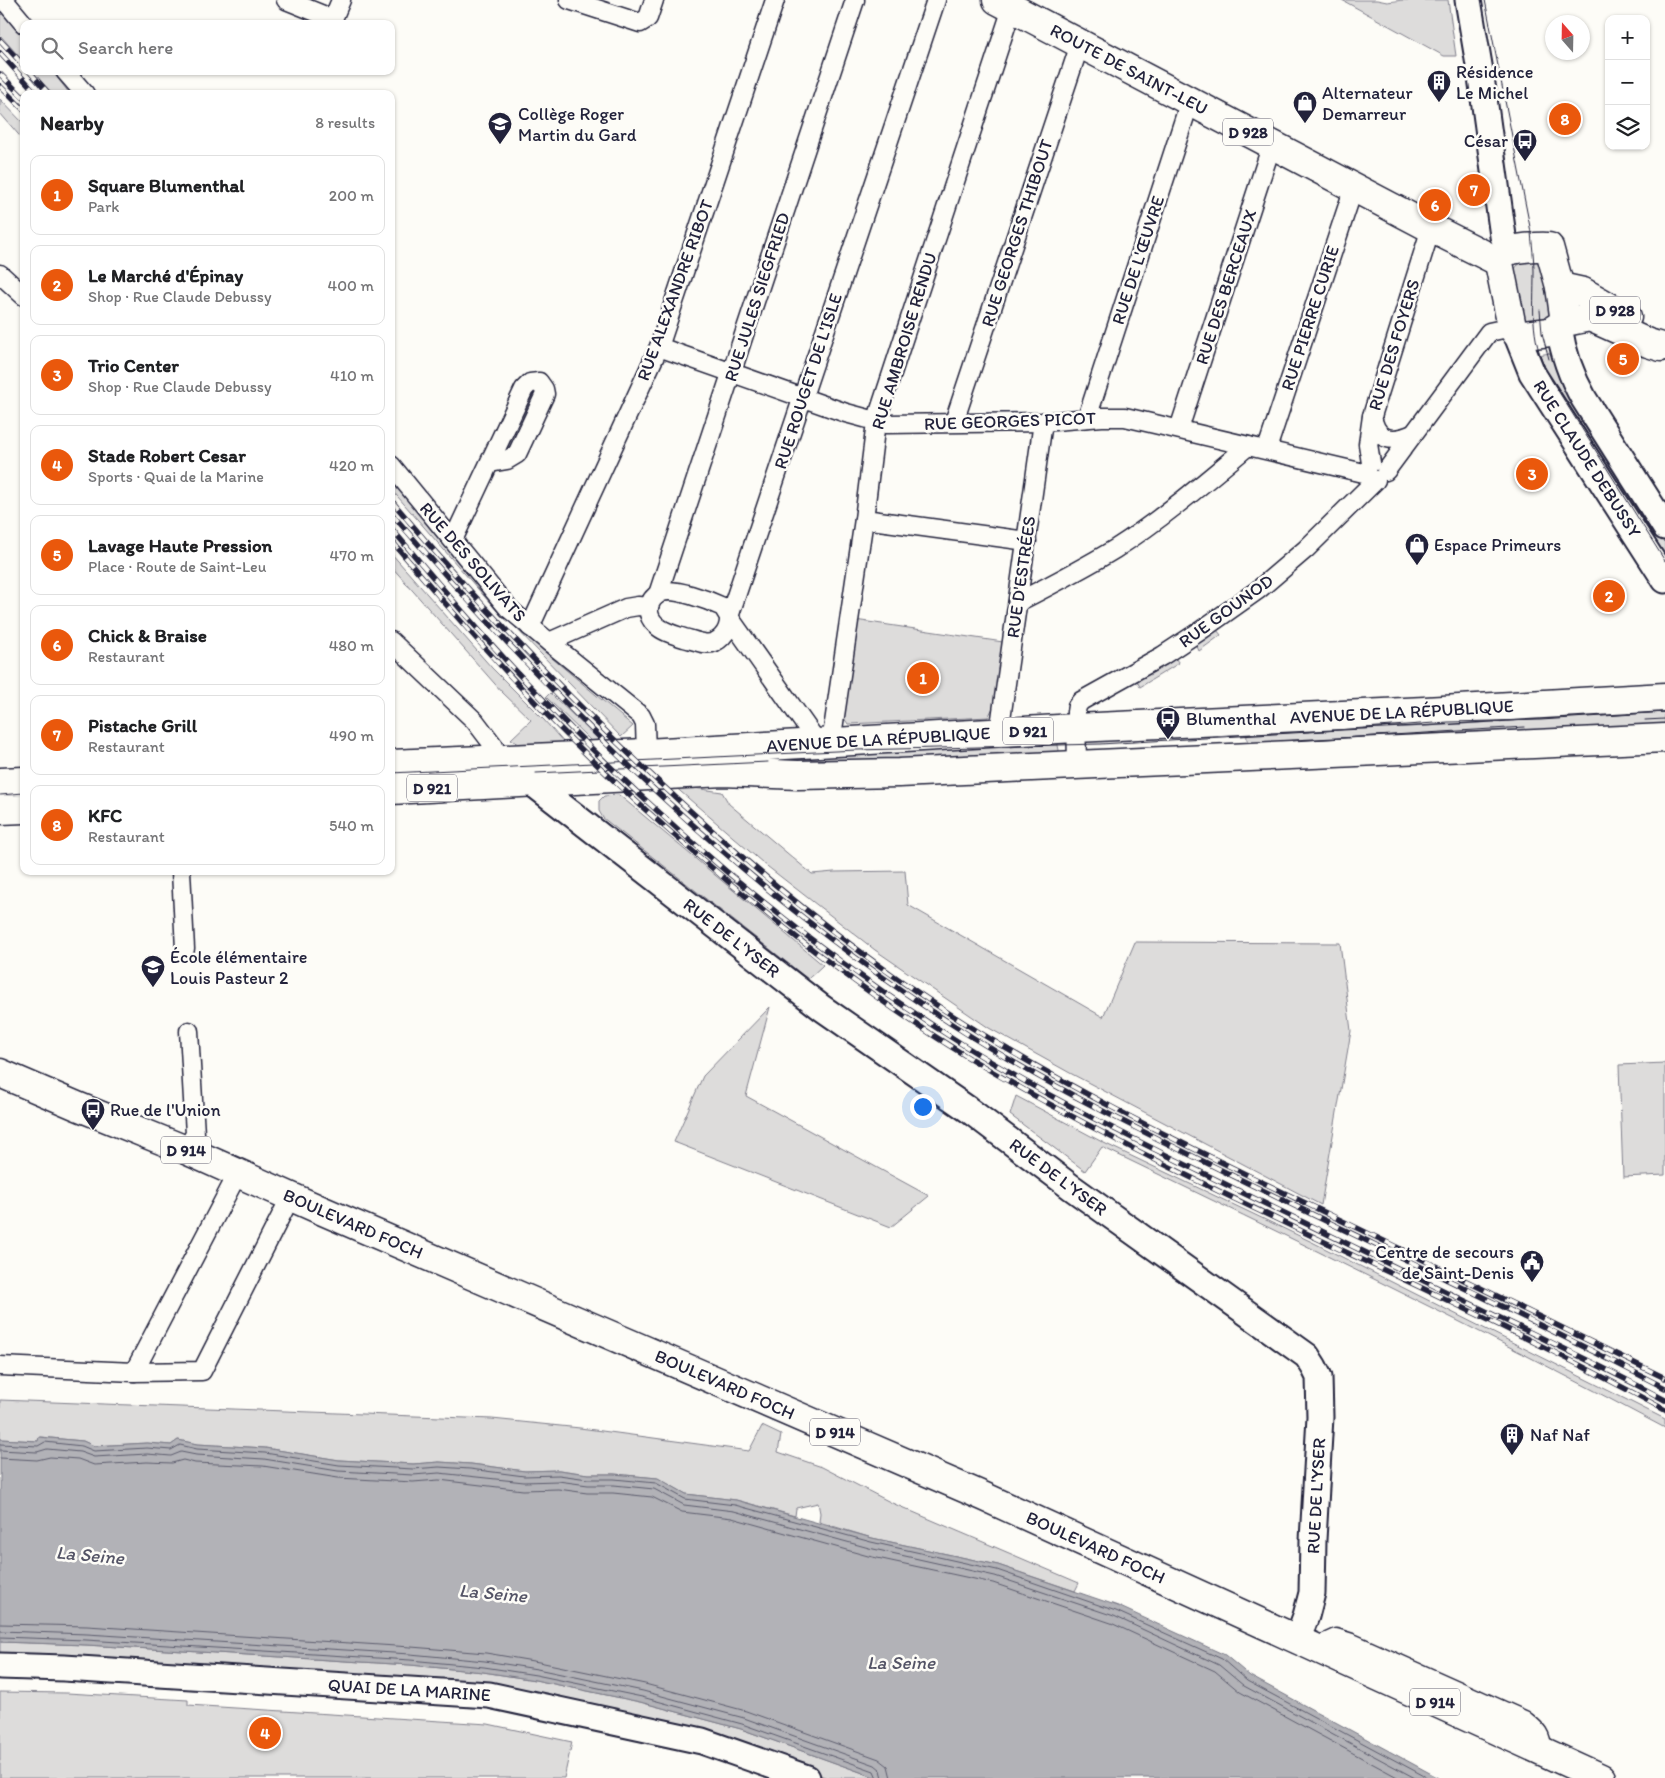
<!DOCTYPE html>
<meta charset="utf-8">
<style>
body{margin:0;font-family:Itim,sans-serif;background:#f6f6f6;color:#202124}
.controls{position:absolute;right:15px;top:15px;display:grid;overflow:hidden;border-radius:10px;box-shadow:0 1px 4px #0004}
.controls button{width:45px;height:45px;display:grid;place-items:center;padding:0;border:0;border-bottom:1px solid #e0e0e0;background:#fff;color:#202124;font:25px sans-serif}
.compass{position:absolute;left:1545px;top:15px;width:45px;height:45px;border-radius:50%;background:#fff;box-shadow:0 1px 4px #0004;rotate:340deg}
.you{position:absolute;left:922px;top:1106px;width:18px;height:18px;margin:-12px;border:4px solid #fff;border-radius:50%;background:#1a73e8;box-shadow:0 0 0 8px #1a73e833}
.badge{display:grid;place-items:center;width:32px;height:32px;border-radius:50%;background:#ea580c;color:#fff;font-size:16px;font-weight:700}
.pin{position:absolute;translate:-50% -50%;border:2px solid #fff;box-shadow:0 1px 5px #0006}
.list{margin:0;padding:0;list-style:none}
h2{display:flex;justify-content:space-between;align-items:center;height:65px;margin:0;padding:0 20px;font-size:21px}
h2 small{font-size:16px;font-weight:400;color:#757577}
.list li{display:grid;grid-template-columns:32px 1fr auto;gap:15px;align-items:center;box-sizing:border-box;height:80px;margin:0 10px 10px;padding:0 10px;border:1px solid #e0e0e0;border-radius:10px}
.list b{display:block;font-size:19px;white-space:nowrap}
.list p{margin:0;font-size:16px;white-space:nowrap;color:#757577}
.list em{font-size:16px;font-style:normal;color:#757577}
.icon{flex:none;width:28px;height:28px;fill:none;stroke:currentColor;stroke-width:2;stroke-linecap:round;stroke-linejoin:round}
.map{position:relative;flex:none;width:1665px;height:1778px;overflow:hidden}
.search{position:absolute;background:#fff;box-shadow:0 1px 4px #0004;left:20px;top:20px;width:375px;height:55px;display:flex;align-items:center;gap:12px;box-sizing:border-box;padding:0 18px;border-radius:10px;color:#757577;font-size:19px}
.panel{position:absolute;background:#fff;box-shadow:0 1px 4px #0004;left:20px;top:90px;width:375px;height:785px;border-radius:10px}
.map>svg:first-child{display:block}
</style>
<div class="map">
<svg width="1665" height="1778" viewBox="0 0 1665 1778">
<rect width="100%" height="100%" fill="#fdfcf7"/>
<filter id="ink" filterUnits="userSpaceOnUse"><feTurbulence type="fractalNoise" baseFrequency=".02" numOctaves="2"/><feDisplacementMap in="SourceGraphic" scale="10" xChannelSelector="R" yChannelSelector="G"/><feConvolveMatrix kernelMatrix="1 2 1 2 8 2 1 2 1" color-interpolation-filters="sRGB"/></filter>
<g filter="url(#ink)">
<!-- green -->
<g fill="#dddcdb" stroke="#807f8b">
<path d="M1342,0H1377L1387,2L1403,0H1448L1456,56H1444Z"/>
<path d="M0,9L24,38V62L0,35Z"/>
<path d="M32,71H52L70,94H53Z"/>
<path d="M0,99L24,124V141L0,113Z"/>
<path d="M1541,259L1555,309L1550,320L1529,323L1523,317L1514,271C1518,260 1530,261 1541,259Z"/>
<path d="M1557,352L1577,404L1665,541V568L1531,356Z"/>
<path d="M391,477L407,495L504,619L391,489Z"/>
<path d="M391,553L492,668L544,720L566,745L525,748L511,739L531,720L502,692L391,566Z"/>
<path d="M855,620L1003,642L994,706L988,717L848,724L842,715Z"/>
<path d="M515,627L633,726L621,737Z"/>
<path d="M1217,630L1221,635L1199,651L1196,644Z"/>
<path d="M1175,658L1179,663L1140,687L1137,681Z"/>
<path d="M550,693L599,740L591,741L546,697Z"/>
<path d="M1665,706V732L1248,752L1246,726Z"/>
<path d="M1057,741L1059,750L1058,754L704,769L797,749Z"/>
<path d="M673,785L722,792L729,804L812,874L834,872L905,871L908,905L1103,1017L1135,942L1340,943L1351,1031L1321,1205L1070,1073L989,1028L875,950L763,863Z"/>
<path d="M619,795L823,965L808,979L603,818L599,811V801L604,796Z"/>
<path d="M770,1007L746,1096L929,1196L891,1227L674,1142L703,1076Z"/>
<path d="M1665,1063V1175L1623,1177L1619,1065Z"/>
<path d="M1016,1096L1104,1143L1312,1242L1665,1419V1428C1480,1329 1291,1238 1102,1147L1085,1171L1010,1115Z"/>
<path d="M0,1400L492,1419L580,1428L749,1451L762,1426L781,1435L778,1452L822,1467L892,1503L1079,1583L1075,1591L998,1565L872,1538L819,1522L820,1513L818,1503L796,1508L795,1516L736,1500L686,1494L657,1478L614,1474H588L559,1470L525,1471L471,1464L439,1462L413,1464L339,1460L265,1448L197,1444L178,1440L171,1445L147,1443L94,1446L83,1441L40,1437L39,1441L0,1439Z"/>
<path d="M0,1642L86,1645L410,1665L483,1672L535,1680L640,1702L741,1729L877,1778H828L753,1752L648,1722L0,1660Z"/>
<path d="M0,1692L67,1693L188,1700V1705L488,1724L572,1742L564,1778H0Z"/>
</g>
<!-- water -->
<path fill="#b2b2b7" stroke="#787885" d="M39,1437L83,1441L94,1446L147,1443L171,1445L178,1440L197,1444L265,1448L339,1460L413,1464L439,1462L471,1464L525,1471L559,1470L588,1474H614L658,1478L686,1494L736,1500L872,1538L998,1565L1118,1606L1225,1655L1250,1676L1439,1778H877L741,1729L640,1702L535,1680L483,1672L410,1665L86,1645L0,1642V1439L38,1441Z"/>
<g fill="none" stroke-linecap="round" stroke-linejoin="round">
<!-- shore -->
<g stroke="#5c5c6d" stroke-width="1">
<path d="M0,1444L38,1446L45,1442L82,1446L94,1451L147,1448L171,1450L180,1445L197,1449L265,1453L339,1465L413,1469L439,1467L470,1469L524,1476L559,1475L588,1479H614L656,1483L685,1499L735,1505L871,1542L997,1570L1116,1611L1222,1659L1247,1681L1428,1778"/>
<path d="M0,1450L37,1452L47,1449L80,1452L94,1457L147,1454L171,1456L181,1452L196,1455L264,1459L338,1471L413,1475L439,1473L524,1482L558,1481L588,1485H614L654,1489L684,1505L734,1511L869,1548L995,1576L1114,1616L1219,1665L1244,1686L1415,1778"/>
<path d="M0,1458L37,1460L50,1457L78,1459L94,1465L147,1462L172,1463L183,1460L195,1463L263,1466L338,1478L413,1482L439,1480L523,1490L558,1489L587,1493H613L652,1497L682,1512L732,1518L868,1556L993,1583L1111,1623L1215,1671L1240,1692L1399,1778"/>
<path d="M0,1624L87,1626L411,1647L486,1653L539,1662L645,1684L746,1711L879,1759L888,1766L891,1778"/>
<path d="M0,1631L87,1634L410,1654L485,1661L537,1669L643,1691L744,1718L875,1765L881,1770L883,1778"/>
<path d="M0,1637L86,1640L410,1660L484,1667L536,1675L642,1697L742,1724L874,1771L877,1778"/>
</g>
<defs>
<g id="street">
<path d="M4,0L24,24"/>
<path d="M286,0L333,19L341,0"/>
<path d="M569,0L640,23L648,18L654,0"/>
<path d="M65,71L85,94"/>
<path d="M0,274L24,296"/>
<path d="M659,347L846,413L887,424L1043,422L1102,417H1125L1368,474"/>
<path d="M1372,416C1376,441 1392,443 1413,434"/>
<path d="M1087,418L1190,101"/>
<path d="M954,422L1080,44"/>
<path d="M1179,429L1272,144"/>
<path d="M1267,449L1354,187"/>
<path d="M1371,463L1368,444L1372,416L1431,228"/>
<path d="M391,465L508,608L549,642L626,608L638,606L649,607"/>
<path d="M1386,471L1489,332L1512,327"/>
<path d="M864,519L1027,541"/>
<path d="M453,540L524,389L530,383L539,382L544,389L545,394L517,454L507,460L490,463"/>
<path d="M658,594L855,0"/>
<path d="M1018,602C1051,585 1084,568 1115,549C1162,519 1205,482 1248,446"/>
<path d="M530,627L659,347L775,0"/>
<path d="M391,641L475,721L494,746V760"/>
<path d="M549,642L641,716L645,724L646,753"/>
<path d="M999,733L1043,422"/>
<path d="M818,743L729,617L723,607C710,601 672,586 660,593C647,600 645,615 656,625C663,632 675,635 684,638C690,639 696,642 703,643C718,646 730,632 729,617L936,0"/>
<path d="M831,743L864,519L876,422L1012,8"/>
<path d="M1077,765L1076,712L1077,706L1081,701L1162,656L1200,631L1258,590L1306,549L1376,480"/>
<path d="M181,871L185,949"/>
<path d="M186,1150L195,1134L189,1031"/>
<path d="M0,1366L134,1372L202,1371L291,1196"/>
<path d="M134,1372L238,1173"/>
<path d="M1314,1648L1336,1638L1352,1643L1524,1720C1536,1730 1542,1734 1542,1750"/>
</g>
<g id="secondary">
<path d="M1468,0L1481,77L1503,236L1509,250"/>
<path d="M1559,327C1563,353 1571,376 1584,399L1665,527"/>
<path id="s1" d="M1516,333L1532,373L1665,580"/>
<path id="s2" d="M531,782L822,1008L969,1110L1071,1187L1307,1356L1314,1367L1319,1377L1320,1417L1313,1540L1312,1593L1306,1616L1297,1640"/>
<path id="s3" d="M0,1666L64,1668L489,1695L702,1741L807,1778"/>
</g>
<g id="primary">
<path id="s4" d="M997,0L1431,228L1499,262"/>
<path d="M1560,287L1583,292L1627,317"/>
<path d="M1565,322L1560,287L1549,247C1542,246 1510,248 1504,253C1499,257 1499,262 1500,268L1512,327L1516,333L1524,335L1550,332L1565,322L1590,317L1648,343L1661,347"/>
<path id="s5" d="M391,764L646,753L1076,728L1425,711L1665,697"/>
<path d="M0,782L24,781"/>
<path d="M391,790L723,772L798,775L899,773L1665,738"/>
<path d="M0,810L24,809"/>
<path id="s6" d="M0,1073L77,1106L186,1150L323,1211L985,1497L1601,1778"/>
</g>
</defs>
<!-- street casing -->
<use href="#street" stroke="#22223b" stroke-width="21"/>
<!-- secondary casing -->
<use href="#secondary" stroke="#22223b" stroke-width="29"/>
<!-- primary casing -->
<use href="#primary" stroke="#22223b" stroke-width="31"/>
<!-- street -->
<use href="#street" stroke="#fdfcf7" stroke-width="18"/>
<!-- secondary -->
<use href="#secondary" stroke="#fdfcf7" stroke-width="25"/>
<!-- primary -->
<use href="#primary" stroke="#fdfcf7" stroke-width="28"/>
<!-- tram -->
<g stroke="#22223b" stroke-width="1">
<path d="M1485,0L1531,232C1532,245 1534,258 1534,271C1534,314 1529,341 1552,381L1665,561"/>
<path d="M1540,310L1542,333L1549,359"/>
<path d="M1645,720L1665,719"/>
<path d="M1293,741L1525,727"/>
<path d="M391,773L856,750L1100,744L1309,732L1448,722L1541,720L1665,712"/>
<path d="M536,773L768,762"/>
<path d="M0,795L24,793"/>
</g>
<defs>
<g id="rail">
<path d="M0,40L24,66"/>
<path d="M0,53L37,94"/>
<path d="M29,71L49,94"/>
<path d="M0,74L24,98"/>
<path d="M0,86L24,110"/>
<path d="M391,500C470,595 555,684 645,769C738,857 836,940 944,1010C1056,1083 1177,1141 1297,1199C1420,1258 1542,1318 1665,1378"/>
<path d="M391,513C562,711 749,897 972,1037C1063,1094 1160,1140 1256,1187C1393,1254 1530,1318 1665,1388"/>
<path d="M391,528C437,582 482,636 531,687C660,823 806,946 965,1046C1052,1100 1144,1144 1235,1189C1322,1231 1409,1274 1496,1316C1553,1343 1610,1370 1665,1400"/>
<path d="M391,540C450,610 510,679 575,743C614,782 655,819 696,854C781,928 870,997 966,1056C1190,1191 1436,1285 1665,1410"/>
</g>
</defs>
<!-- rail casing -->
<use href="#rail" stroke="#22223b" stroke-width="5.5"/>
<!-- rail -->
<use href="#rail" stroke="#fdfcf7" stroke-width="4" stroke-dasharray="11" stroke-linecap="butt"/>
</g>
</g>
<!-- icons -->
<defs>
<symbol id="building-pin" viewBox="-11 -11 22 30"><path d="M0 17L-7.5 6A9.5 9.5 0 1 1 7.5 6Z" fill="#22223b" stroke="#fdfcf7"/><path d="M-4-6H4V6H1V3H-1V6H-4ZM-2.5-4.3h1.7v1.8h-1.7ZM.8-4.3h1.7v1.8H.8ZM-2.5-1h1.7V.8h-1.7ZM.8-1h1.7V.8H.8Z" fill="#fff"/></symbol>
<symbol id="shop-pin" viewBox="-11 -11 22 30"><path d="M0 17L-7.5 6A9.5 9.5 0 1 1 7.5 6Z" fill="#22223b" stroke="#fdfcf7"/><path d="M-5-2.5h2.3a2.7 3.5 0 0 1 5.4 0H5L5.5 6h-11ZM-1.5-2.5h3a1.5 2.3 0 0 0-3 0Z" fill="#fff"/></symbol>
<symbol id="school-pin" viewBox="-11 -11 22 30"><path d="M0 17L-7.5 6A9.5 9.5 0 1 1 7.5 6Z" fill="#22223b" stroke="#fdfcf7"/><path d="M0-5L7-2L0 1L-7-2ZM-4 1L0 2.5L4 1V4Q0 6-4 4Z" fill="#fff"/></symbol>
<symbol id="bus-pin" viewBox="-11 -11 22 30"><path d="M0 17L-7.5 6A9.5 9.5 0 1 1 7.5 6Z" fill="#22223b" stroke="#fdfcf7"/><path d="M-5-6H5V4H4V6H2V4H-2V6H-4V4H-5ZM-3.5-4V0h7V-4ZM-3.5 1.2v1.5H-2V1.2ZM2 1.2v1.5H3.5V1.2Z" fill="#fff"/></symbol>
<symbol id="civic-pin" viewBox="-11 -11 22 30"><path d="M0 17L-7.5 6A9.5 9.5 0 1 1 7.5 6Z" fill="#22223b" stroke="#fdfcf7"/><path d="M-.6-6.5H3V-4.5H.6V-3L4-1V1h2V6H-6V1h2V-1L-.6-3ZM-1.2 2.5V6h2.4V2.5Z" fill="#fff"/></symbol>
</defs>
<g fill-rule="evenodd">
<use href="#building-pin" x="1425" y="68" width="28" height="38"/>
<use href="#shop-pin" x="1291" y="89" width="28" height="38"/>
<use href="#school-pin" x="486" y="110" width="28" height="38"/>
<use href="#bus-pin" x="1511" y="127" width="28" height="38"/>
<use href="#shop-pin" x="1403" y="531" width="28" height="38"/>
<use href="#bus-pin" x="1154" y="705" width="28" height="38"/>
<use href="#school-pin" x="139" y="953" width="28" height="38"/>
<use href="#bus-pin" x="79" y="1096" width="28" height="38"/>
<use href="#civic-pin" x="1518" y="1248" width="28" height="38"/>
<use href="#building-pin" x="1498" y="1421" width="28" height="38"/>
</g>
<g text-anchor="middle" dominant-baseline="central" stroke-width="5" stroke-linejoin="round" paint-order="stroke">
<!-- shield labels -->
<g fill="#fdfcf7" stroke="#646373" stroke-width="1">
<rect x="1223" y="118.5" width="50" height="27" rx="4"/>
<rect x="1590" y="296.5" width="50" height="27" rx="4"/>
<rect x="1003" y="717.5" width="50" height="27" rx="4"/>
<rect x="407" y="774.5" width="50" height="27" rx="4"/>
<rect x="161" y="1136.5" width="50" height="27" rx="4"/>
<rect x="810" y="1418.5" width="50" height="27" rx="4"/>
<rect x="1410" y="1688.5" width="50" height="27" rx="4"/>
</g>
<g font-size="16" font-weight="bold" fill="#22223b">
<text x="1248" y="132">D 928</text>
<text x="1615" y="310">D 928</text>
<text x="1028" y="731">D 921</text>
<text x="432" y="788">D 921</text>
<text x="186" y="1150">D 914</text>
<text x="835" y="1432">D 914</text>
<text x="1435" y="1702">D 914</text>
</g>
<!-- street labels -->
<g font-size="18" fill="#22223b" stroke="#fdfcf7">
<text stroke="none"><textPath href="#s4" startOffset="149">ROUTE DE SAINT-LEU</textPath></text>
<text transform="translate(1017 233) rotate(-72)">RUE GEORGES THIBOUT</text>
<text transform="translate(1138 260) rotate(-72)">RUE DE L'ŒUVRE</text>
<text transform="translate(1226 287) rotate(-72)">RUE DES BERCEAUX</text>
<text transform="translate(675 290) rotate(-70)">RUE ALEXANDRE RIBOT</text>
<text transform="translate(757 297) rotate(-72)">RUE JULES SIEGFRIED</text>
<text transform="translate(1310 318) rotate(-72)">RUE PIERRE CURIE</text>
<text transform="translate(904 341) rotate(-73)">RUE AMBROISE RENDU</text>
<text transform="translate(1394 345) rotate(-73)">RUE DES FOYERS</text>
<text transform="translate(808 381) rotate(-72)">RUE ROUGET DE L'ISLE</text>
<text transform="translate(1010 421) rotate(-2)">RUE GEORGES PICOT</text>
<text stroke="none"><textPath href="#s1" startOffset="145">RUE CLAUDE DEBUSSY</textPath></text>
<text transform="translate(473 562) rotate(49)">RUE DES SOLIVATS</text>
<text transform="translate(1021 577) rotate(-82)">RUE D'ESTRÉES</text>
<text transform="translate(1226 611) rotate(-36)">RUE GOUNOD</text>
<text stroke="none"><textPath href="#s5" startOffset="1012">AVENUE DE LA RÉPUBLIQUE</textPath></text>
<text stroke="none"><textPath href="#s5" startOffset="488">AVENUE DE LA RÉPUBLIQUE</textPath></text>
<text stroke="none"><textPath href="#s2" startOffset="254">RUE DE L'YSER</textPath></text>
<text stroke="none"><textPath href="#s2" startOffset="659">RUE DE L'YSER</textPath></text>
<text stroke="none"><textPath href="#s6" startOffset="384">BOULEVARD FOCH</textPath></text>
<text stroke="none"><textPath href="#s6" startOffset="789">BOULEVARD FOCH</textPath></text>
<text transform="translate(1316 1496) rotate(-87)">RUE DE L'YSER</text>
<text stroke="none"><textPath href="#s6" startOffset="1194">BOULEVARD FOCH</textPath></text>
<text stroke="none"><textPath href="#s3" startOffset="410">QUAI DE LA MARINE</textPath></text>
</g>
<!-- poi labels -->
<g font-size="18" fill="#22223b" stroke="#fdfcf7" text-anchor="start">
<text x="1456" y="72">Résidence<tspan x="1456" dy="21">Le Michel</tspan></text>
<text x="1322" y="93">Alternateur<tspan x="1322" dy="21">Demarreur</tspan></text>
<text x="518" y="114">Collège Roger<tspan x="518" dy="21">Martin du Gard</tspan></text>
<text x="1508" y="141" text-anchor="end">César</text>
<text x="1434" y="545">Espace Primeurs</text>
<text x="1186" y="719">Blumenthal</text>
<text x="170" y="957">École élémentaire<tspan x="170" dy="21">Louis Pasteur 2</tspan></text>
<text x="110" y="1110">Rue de l'Union</text>
<text x="1514" y="1252" text-anchor="end">Centre de secours<tspan x="1514" dy="21">de Saint-Denis</tspan></text>
<text x="1530" y="1435">Naf Naf</text>
</g>
<!-- water labels -->
<g font-size="19" font-style="italic" fill="#545466" stroke="#fdfcf7">
<text transform="translate(90 1555) rotate(5)">La Seine</text>
<text transform="translate(493 1593) rotate(5)">La Seine</text>
<text x="901" y="1662">La Seine</text>
</g>
</g>
</svg>
<div class="controls">
<button>+</button>
<button>−</button>
<button><svg class="icon" aria-label="layers" viewBox="0 0 24 24"><path d="M12 4l9 5-9 5-9-5zM3 14l9 5 9-5"/></svg></button>
</div>
<svg class="compass" viewBox="-18 -18 36 36"><path d="M0-13l5 13h-10z" fill="#e53935"/><path d="M0 13l5-13h-10z" fill="#757577"/></svg>
<div class="you"></div>
<div class="pin badge" style="left:923px;top:678px">1</div>
<div class="pin badge" style="left:1609px;top:596px">2</div>
<div class="pin badge" style="left:1532px;top:474px">3</div>
<div class="pin badge" style="left:265px;top:1733px">4</div>
<div class="pin badge" style="left:1623px;top:359px">5</div>
<div class="pin badge" style="left:1435px;top:205px">6</div>
<div class="pin badge" style="left:1474px;top:190px">7</div>
<div class="pin badge" style="left:1565px;top:119px">8</div>
<div class="search"><svg class="icon" aria-label="search" viewBox="0 0 24 24"><circle cx="10" cy="10" r="6"/><path d="M15 15l6 6"/></svg>Search here</div>
<section class="panel">
<h2>Nearby<small>8 results</small></h2>
<ul class="list">
<li><span class="badge">1</span><div><b>Square Blumenthal</b><p>Park</p></div><em>200 m</em></li>
<li><span class="badge">2</span><div><b>Le Marché d'Épinay</b><p>Shop · Rue Claude Debussy</p></div><em>400 m</em></li>
<li><span class="badge">3</span><div><b>Trio Center</b><p>Shop · Rue Claude Debussy</p></div><em>410 m</em></li>
<li><span class="badge">4</span><div><b>Stade Robert Cesar</b><p>Sports · Quai de la Marine</p></div><em>420 m</em></li>
<li><span class="badge">5</span><div><b>Lavage Haute Pression</b><p>Place · Route de Saint-Leu</p></div><em>470 m</em></li>
<li><span class="badge">6</span><div><b>Chick &amp; Braise</b><p>Restaurant</p></div><em>480 m</em></li>
<li><span class="badge">7</span><div><b>Pistache Grill</b><p>Restaurant</p></div><em>490 m</em></li>
<li><span class="badge">8</span><div><b>KFC</b><p>Restaurant</p></div><em>540 m</em></li>
</ul>
</section>
</div>
